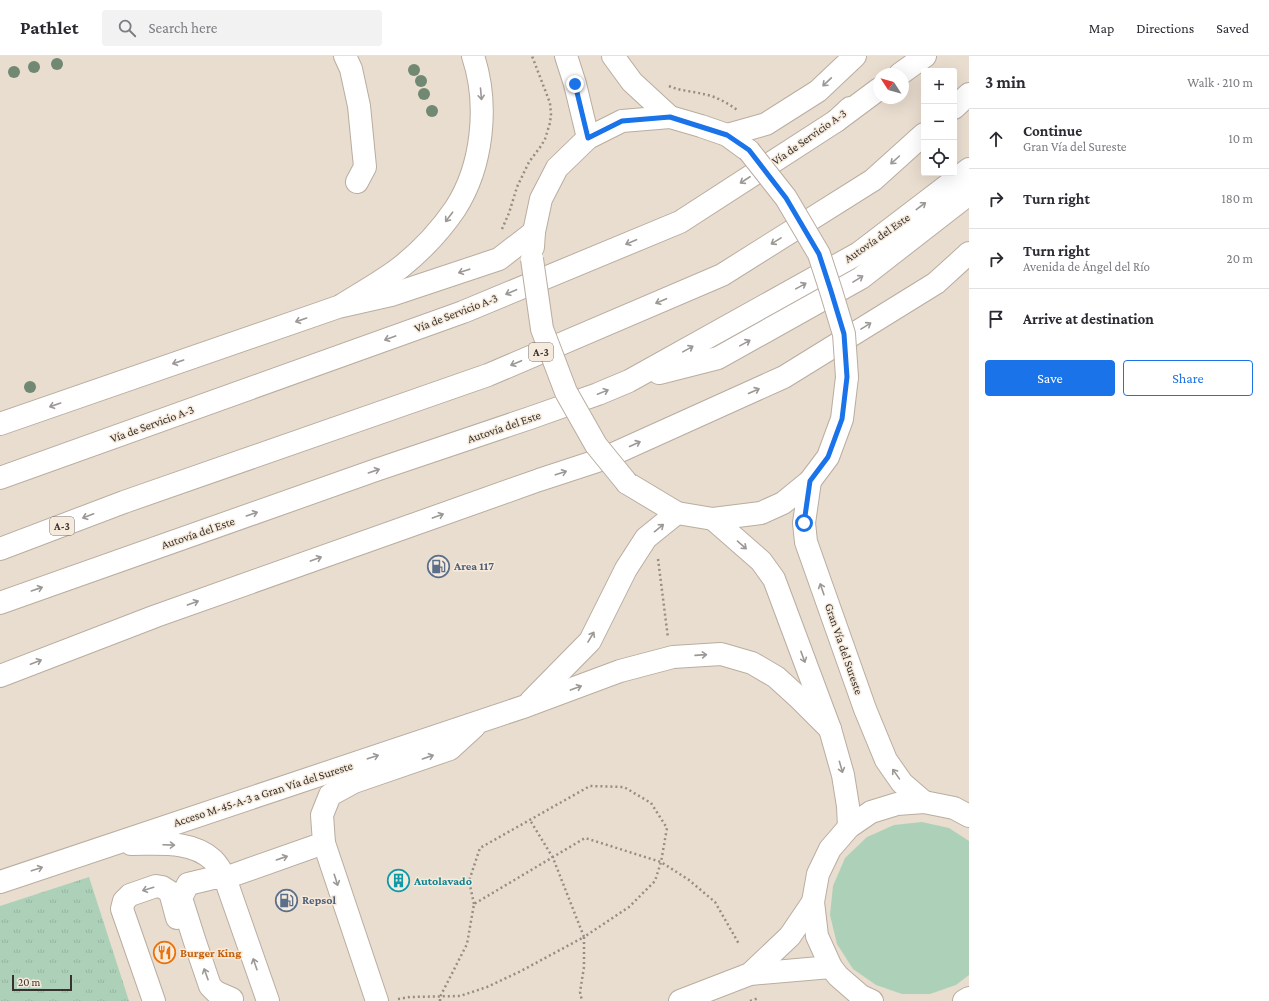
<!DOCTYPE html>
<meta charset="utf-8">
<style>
body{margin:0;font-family:"Crimson Pro",serif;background:#f2f2f3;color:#2b2b33}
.controls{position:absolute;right:12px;top:12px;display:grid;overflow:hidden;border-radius:4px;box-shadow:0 4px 16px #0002}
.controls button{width:36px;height:36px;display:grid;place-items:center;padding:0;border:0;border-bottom:1px solid #e1e1e2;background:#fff;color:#2b2b33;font:20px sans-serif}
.compass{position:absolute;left:873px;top:12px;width:36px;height:36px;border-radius:50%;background:#fff;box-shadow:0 4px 16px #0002;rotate:306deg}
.scale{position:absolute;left:12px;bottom:10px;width:60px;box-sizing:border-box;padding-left:4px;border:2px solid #37322d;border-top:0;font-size:11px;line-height:14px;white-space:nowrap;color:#37322d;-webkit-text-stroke:3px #f6eadc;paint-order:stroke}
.stop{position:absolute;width:12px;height:12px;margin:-9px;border:3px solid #1a73e8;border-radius:50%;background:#fff}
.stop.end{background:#1a73e8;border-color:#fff;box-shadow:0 1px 4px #0008}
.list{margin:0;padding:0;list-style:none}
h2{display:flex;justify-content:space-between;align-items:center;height:52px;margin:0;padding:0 16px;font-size:17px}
h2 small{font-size:13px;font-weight:400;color:#7c7c81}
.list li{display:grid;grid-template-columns:26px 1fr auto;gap:12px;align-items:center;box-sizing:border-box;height:60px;padding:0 16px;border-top:1px solid #e1e1e2}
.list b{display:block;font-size:15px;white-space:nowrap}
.list p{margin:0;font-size:13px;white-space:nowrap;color:#7c7c81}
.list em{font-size:13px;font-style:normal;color:#7c7c81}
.actions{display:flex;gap:8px;padding:12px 16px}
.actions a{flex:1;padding:9px 0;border:1px solid #1a73e8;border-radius:4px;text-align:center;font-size:14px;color:#1a73e8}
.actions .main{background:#1a73e8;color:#fff}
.icon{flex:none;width:22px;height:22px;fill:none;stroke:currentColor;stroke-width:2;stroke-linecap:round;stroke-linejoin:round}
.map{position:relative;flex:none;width:969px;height:945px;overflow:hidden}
header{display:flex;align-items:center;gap:24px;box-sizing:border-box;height:56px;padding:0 20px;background:#fff;border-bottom:1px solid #e1e1e2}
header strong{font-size:19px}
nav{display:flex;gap:22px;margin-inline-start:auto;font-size:14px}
.search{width:280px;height:36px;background:#f2f2f3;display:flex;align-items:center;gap:10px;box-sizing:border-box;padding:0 14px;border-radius:4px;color:#7c7c81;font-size:15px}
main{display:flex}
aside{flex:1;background:#fff}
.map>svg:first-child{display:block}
</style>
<header>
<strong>Pathlet</strong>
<div class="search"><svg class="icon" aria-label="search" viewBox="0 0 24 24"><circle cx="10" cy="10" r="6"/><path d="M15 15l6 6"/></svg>Search here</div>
<nav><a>Map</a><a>Directions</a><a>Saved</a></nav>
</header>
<main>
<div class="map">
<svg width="969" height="945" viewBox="0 0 969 945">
<defs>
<pattern id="grass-tufts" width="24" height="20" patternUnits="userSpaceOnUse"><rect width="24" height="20" fill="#add1b8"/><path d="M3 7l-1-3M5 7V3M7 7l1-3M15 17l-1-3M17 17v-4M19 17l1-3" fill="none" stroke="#95b49e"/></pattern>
</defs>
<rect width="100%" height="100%" fill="#e9ddcf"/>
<!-- grass -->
<path fill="url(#grass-tufts)" d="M89,821L129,945H0V850Z"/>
<!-- garden -->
<path fill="#add1b8" d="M922,766L949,772L969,785V919L956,929L930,938H902L876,929L853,913L837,888L830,859L833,830L845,802L867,781L894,769Z"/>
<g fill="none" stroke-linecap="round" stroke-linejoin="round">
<defs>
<g id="minor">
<path d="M345,0L351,13L359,50L365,111L357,126"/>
<path d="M566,0L575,28L588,82"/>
<path d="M613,0L632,26L670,61"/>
<path d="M727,79L766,68L818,35L855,0"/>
<path d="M342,249C361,237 383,225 401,211C421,195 440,175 455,153C483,110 489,48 473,0"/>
<path d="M531,645L590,585L626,513L646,482L677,457"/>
<path d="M324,787L377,945"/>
<path d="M131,788C159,788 192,784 213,804C218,809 222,816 225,822L324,787L322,759L330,739L354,726L450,693L474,671"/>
<path d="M0,826L526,650L620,615L673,601L721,598L752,607L776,621L798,641L830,673"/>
<path d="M232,943L216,936L210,930L195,886L181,842L188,828L213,822H225L268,945"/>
<path d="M154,945L122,853L124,845L130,839L156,830L162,831L170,836L177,862"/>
</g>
<g id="major">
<path d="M533,191L534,176L541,143L557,112L588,82L622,65L670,61L701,70L727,79L749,95"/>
<path d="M0,368L338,251L391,239L499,203L534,176"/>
<path d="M0,422L463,256L680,166L836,65L850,52"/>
<path d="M810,425L804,467L806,486L865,653L886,704L902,727L924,746"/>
<path d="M627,427L677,457L713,463L761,457L783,447L810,425L828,401L842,363L847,321"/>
<path d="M713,463L761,505L774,523L830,673L843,719L848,750L849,771"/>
<path d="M750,918L790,880L813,846"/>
<path d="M680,945L750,918L831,911"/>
<path d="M872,945L861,940L838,920L831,911L817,880L813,846L818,818L830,793L849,771L871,756L897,748L924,746L954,752L969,760"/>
<path d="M964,945L969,942"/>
</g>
<g id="highway">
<path d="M900,18L925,0"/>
<path d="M954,52L969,38"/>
<path d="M836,65L879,33"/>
<path d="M659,317L718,302L861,222L969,138"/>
<path d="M0,493L124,446L488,319L722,219L873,124L924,78"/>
<path d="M0,547L376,414L530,362L598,338L629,325L859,197L969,113"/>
<path d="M0,620L156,560L539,424L600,404L784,321L936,227L969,197"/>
</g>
</defs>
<!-- minor casing -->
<use href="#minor" stroke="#b9ada0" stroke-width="24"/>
<!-- major casing -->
<use href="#major" stroke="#b9ada0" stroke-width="24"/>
<!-- highway casing -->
<use href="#highway" stroke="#b9ada0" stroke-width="24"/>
<!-- path -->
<g stroke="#968d83" stroke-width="2.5" stroke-dasharray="2 3" stroke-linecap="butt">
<path d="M669,30C680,35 692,35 703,38C715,40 728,47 737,54"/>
<path d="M502,173L509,157L517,131L529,106L541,90L545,83L550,67L551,58L550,47L532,0"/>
<path d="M658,503L668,582"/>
<path d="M474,848L469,825L480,792L590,730L624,731L651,747L667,772L661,806L655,825L629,851L584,881V911L580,936L582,945"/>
<path d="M398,943L410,941L460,940L487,931L521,915L584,881L553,802L530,764"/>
<path d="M440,945V941L467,888L474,848L585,782L661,806L689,824L715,846L739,888"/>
<path d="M750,945L759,942"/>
</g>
<!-- minor -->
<use href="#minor" stroke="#fff" stroke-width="22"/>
<!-- major -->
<use href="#major" stroke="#fff" stroke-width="22"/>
<!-- highway -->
<use href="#highway" stroke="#fff" stroke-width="22"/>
<defs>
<g id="major-bridge">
<path d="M749,95L786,142L819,198L831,235L844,278L847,321"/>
<path d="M532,203L542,273L566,336L596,389L627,427"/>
</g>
</defs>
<!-- major-bridge casing -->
<use href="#major-bridge" stroke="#b9ada0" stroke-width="24" stroke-linecap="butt"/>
<!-- major-bridge -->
<use href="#major-bridge" stroke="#fff" stroke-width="22"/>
</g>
<!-- trees -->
<g fill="#718873">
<circle cx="57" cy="8" r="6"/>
<circle cx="34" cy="11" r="6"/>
<circle cx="414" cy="14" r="6"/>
<circle cx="14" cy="16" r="6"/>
<circle cx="421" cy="25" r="6"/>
<circle cx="424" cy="38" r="6"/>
<circle cx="432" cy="55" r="6"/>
<circle cx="30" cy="331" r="6"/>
</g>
<!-- one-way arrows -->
<defs><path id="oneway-shaft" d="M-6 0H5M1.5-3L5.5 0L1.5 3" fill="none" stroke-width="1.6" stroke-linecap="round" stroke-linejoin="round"/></defs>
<g stroke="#9b9896">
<use href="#oneway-shaft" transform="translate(827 26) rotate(137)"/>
<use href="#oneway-shaft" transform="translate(481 38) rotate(85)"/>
<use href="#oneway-shaft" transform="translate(895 104) rotate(138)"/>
<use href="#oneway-shaft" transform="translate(745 124) rotate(147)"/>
<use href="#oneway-shaft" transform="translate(921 150) rotate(-37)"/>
<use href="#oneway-shaft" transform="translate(449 161) rotate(127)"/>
<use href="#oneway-shaft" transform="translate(776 185) rotate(148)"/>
<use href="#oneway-shaft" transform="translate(631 186) rotate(157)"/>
<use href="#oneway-shaft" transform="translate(464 215) rotate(162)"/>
<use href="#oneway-shaft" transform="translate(858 223) rotate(-32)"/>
<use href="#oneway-shaft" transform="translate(801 230) rotate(-29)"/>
<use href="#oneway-shaft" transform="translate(511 236) rotate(157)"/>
<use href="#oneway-shaft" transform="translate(661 245) rotate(157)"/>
<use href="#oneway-shaft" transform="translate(301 264) rotate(161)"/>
<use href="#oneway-shaft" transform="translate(866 270) rotate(-32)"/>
<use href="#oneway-shaft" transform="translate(390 282) rotate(160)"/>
<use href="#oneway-shaft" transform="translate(745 287) rotate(-29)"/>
<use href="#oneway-shaft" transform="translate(688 293) rotate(-29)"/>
<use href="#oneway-shaft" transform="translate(178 306) rotate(161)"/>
<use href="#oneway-shaft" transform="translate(516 307) rotate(157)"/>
<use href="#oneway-shaft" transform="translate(754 335) rotate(-24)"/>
<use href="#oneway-shaft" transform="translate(603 336) rotate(-22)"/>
<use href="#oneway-shaft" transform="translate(55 349) rotate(161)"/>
<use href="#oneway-shaft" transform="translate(635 388) rotate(-24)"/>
<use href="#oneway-shaft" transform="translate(374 415) rotate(-19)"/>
<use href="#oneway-shaft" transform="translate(561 417) rotate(-18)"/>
<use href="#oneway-shaft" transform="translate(252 458) rotate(-19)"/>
<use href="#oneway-shaft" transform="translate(88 460) rotate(159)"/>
<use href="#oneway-shaft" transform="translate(438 460) rotate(-20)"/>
<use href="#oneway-shaft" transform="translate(659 472) rotate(-39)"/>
<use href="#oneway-shaft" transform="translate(742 489) rotate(41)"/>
<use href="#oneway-shaft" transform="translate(316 503) rotate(-20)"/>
<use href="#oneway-shaft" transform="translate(37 533) rotate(-19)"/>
<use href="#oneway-shaft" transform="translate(822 533) rotate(-109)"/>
<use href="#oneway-shaft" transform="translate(193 547) rotate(-20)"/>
<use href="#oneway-shaft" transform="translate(591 581) rotate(-59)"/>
<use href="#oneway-shaft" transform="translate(701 599) rotate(-4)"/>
<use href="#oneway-shaft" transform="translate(803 601) rotate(70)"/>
<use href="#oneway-shaft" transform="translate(36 606) rotate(-21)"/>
<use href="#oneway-shaft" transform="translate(576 632) rotate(-20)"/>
<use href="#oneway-shaft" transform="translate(373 701) rotate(-18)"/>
<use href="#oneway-shaft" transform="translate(428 701) rotate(-19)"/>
<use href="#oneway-shaft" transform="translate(841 711) rotate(74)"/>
<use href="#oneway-shaft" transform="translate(896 718) rotate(-125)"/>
<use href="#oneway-shaft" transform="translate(169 789) rotate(2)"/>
<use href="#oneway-shaft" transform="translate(282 802) rotate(-19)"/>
<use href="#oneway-shaft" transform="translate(37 813) rotate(-18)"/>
<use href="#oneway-shaft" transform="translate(336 824) rotate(72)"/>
<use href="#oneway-shaft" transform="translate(148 833) rotate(163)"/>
<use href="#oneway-shaft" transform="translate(255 908) rotate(-109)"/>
<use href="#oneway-shaft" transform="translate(206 918) rotate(-110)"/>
</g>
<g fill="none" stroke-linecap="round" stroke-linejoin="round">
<!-- route -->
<path stroke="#1a73e8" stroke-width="5" d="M575,28L588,82L622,65L670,61L727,79L749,94L786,142L819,198L831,235L844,278L847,321L842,363L828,401L810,425L804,467"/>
</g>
<!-- icons -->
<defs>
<symbol id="fuel-ring" viewBox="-11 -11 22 22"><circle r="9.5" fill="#f6eadc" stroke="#5c6f8a" stroke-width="1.5"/><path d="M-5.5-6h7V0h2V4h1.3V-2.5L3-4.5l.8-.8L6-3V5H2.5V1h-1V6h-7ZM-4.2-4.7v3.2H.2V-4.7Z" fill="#5c6f8a"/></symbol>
<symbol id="building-ring" viewBox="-11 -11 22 22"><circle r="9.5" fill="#f6eadc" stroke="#0f9aa8" stroke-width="1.5"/><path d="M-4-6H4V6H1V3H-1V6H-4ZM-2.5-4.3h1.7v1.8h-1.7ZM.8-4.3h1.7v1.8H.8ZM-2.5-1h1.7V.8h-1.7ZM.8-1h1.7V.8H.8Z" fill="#0f9aa8"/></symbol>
<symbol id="restaurant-ring" viewBox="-11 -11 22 22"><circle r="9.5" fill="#f6eadc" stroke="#e8710a" stroke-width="1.5"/><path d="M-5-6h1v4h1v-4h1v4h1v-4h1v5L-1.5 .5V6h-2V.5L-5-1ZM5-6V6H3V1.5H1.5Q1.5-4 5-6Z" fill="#e8710a"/></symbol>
</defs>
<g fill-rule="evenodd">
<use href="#fuel-ring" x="426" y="498" width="25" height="25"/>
<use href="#building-ring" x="386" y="812" width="25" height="25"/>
<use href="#fuel-ring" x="274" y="832" width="25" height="25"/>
<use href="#restaurant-ring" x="152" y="884" width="25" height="25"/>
</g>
<g text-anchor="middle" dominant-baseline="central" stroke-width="3" stroke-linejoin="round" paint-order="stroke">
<!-- shield labels -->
<g fill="#f6eadc" stroke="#706962" stroke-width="1">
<rect x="529" y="287" width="24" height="18" rx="3"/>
<rect x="50" y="461" width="24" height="18" rx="3"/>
</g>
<g font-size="11" font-weight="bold" fill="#37322d">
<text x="541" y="296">A-3</text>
<text x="62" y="470">A-3</text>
</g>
<!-- street labels -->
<g font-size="12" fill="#37322d" stroke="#f6eadc">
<text transform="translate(809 81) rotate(-35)">Vía de Servicio A-3</text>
<text transform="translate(877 182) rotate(-35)">Autovía del Este</text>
<text transform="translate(456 257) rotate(-21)">Vía de Servicio A-3</text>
<text transform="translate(152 368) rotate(-20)">Vía de Servicio A-3</text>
<text transform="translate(504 371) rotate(-19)">Autovía del Este</text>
<text transform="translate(198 477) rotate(-19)">Autovía del Este</text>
<text transform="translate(844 593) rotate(71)">Gran Vía del Sureste</text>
<text transform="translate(263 738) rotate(-18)">Acceso M-45-A-3 a Gran Vía del Sureste</text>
</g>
<!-- service labels -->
<g font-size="12" font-weight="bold" fill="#4e5e75" stroke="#f6eadc" text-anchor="start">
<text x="454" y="510">Area 117</text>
<text x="302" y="844">Repsol</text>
</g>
<!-- culture labels -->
<g font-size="12" font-weight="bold" fill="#0d838f" stroke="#f6eadc" text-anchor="start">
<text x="414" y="825">Autolavado</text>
</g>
<!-- food labels -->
<g font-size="12" font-weight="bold" fill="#c56008" stroke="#f6eadc" text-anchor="start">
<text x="180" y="897">Burger King</text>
</g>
</g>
</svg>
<div class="controls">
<button>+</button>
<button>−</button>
<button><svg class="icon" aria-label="locate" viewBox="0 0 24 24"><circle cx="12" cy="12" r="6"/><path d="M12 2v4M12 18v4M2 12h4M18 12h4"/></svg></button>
</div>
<svg class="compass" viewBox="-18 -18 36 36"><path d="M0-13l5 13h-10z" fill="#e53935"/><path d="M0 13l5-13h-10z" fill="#7c7c81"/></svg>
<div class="scale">20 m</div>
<div class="stop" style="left:804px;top:467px"></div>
<div class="stop end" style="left:575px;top:28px"></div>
</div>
<aside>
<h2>3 min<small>Walk · 210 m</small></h2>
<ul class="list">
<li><svg class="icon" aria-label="ahead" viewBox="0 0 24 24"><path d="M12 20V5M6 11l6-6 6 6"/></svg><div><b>Continue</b><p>Gran Vía del Sureste</p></div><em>10 m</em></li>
<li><svg class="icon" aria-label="right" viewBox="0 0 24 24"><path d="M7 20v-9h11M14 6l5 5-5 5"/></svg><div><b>Turn right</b></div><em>180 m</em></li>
<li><svg class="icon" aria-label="right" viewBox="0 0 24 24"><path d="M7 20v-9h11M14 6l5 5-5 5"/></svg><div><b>Turn right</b><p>Avenida de Ángel del Río</p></div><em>20 m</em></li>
<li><svg class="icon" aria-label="arrive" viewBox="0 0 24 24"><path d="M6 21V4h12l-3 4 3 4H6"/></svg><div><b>Arrive at destination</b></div></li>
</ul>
<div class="actions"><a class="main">Save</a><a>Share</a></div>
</aside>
</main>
